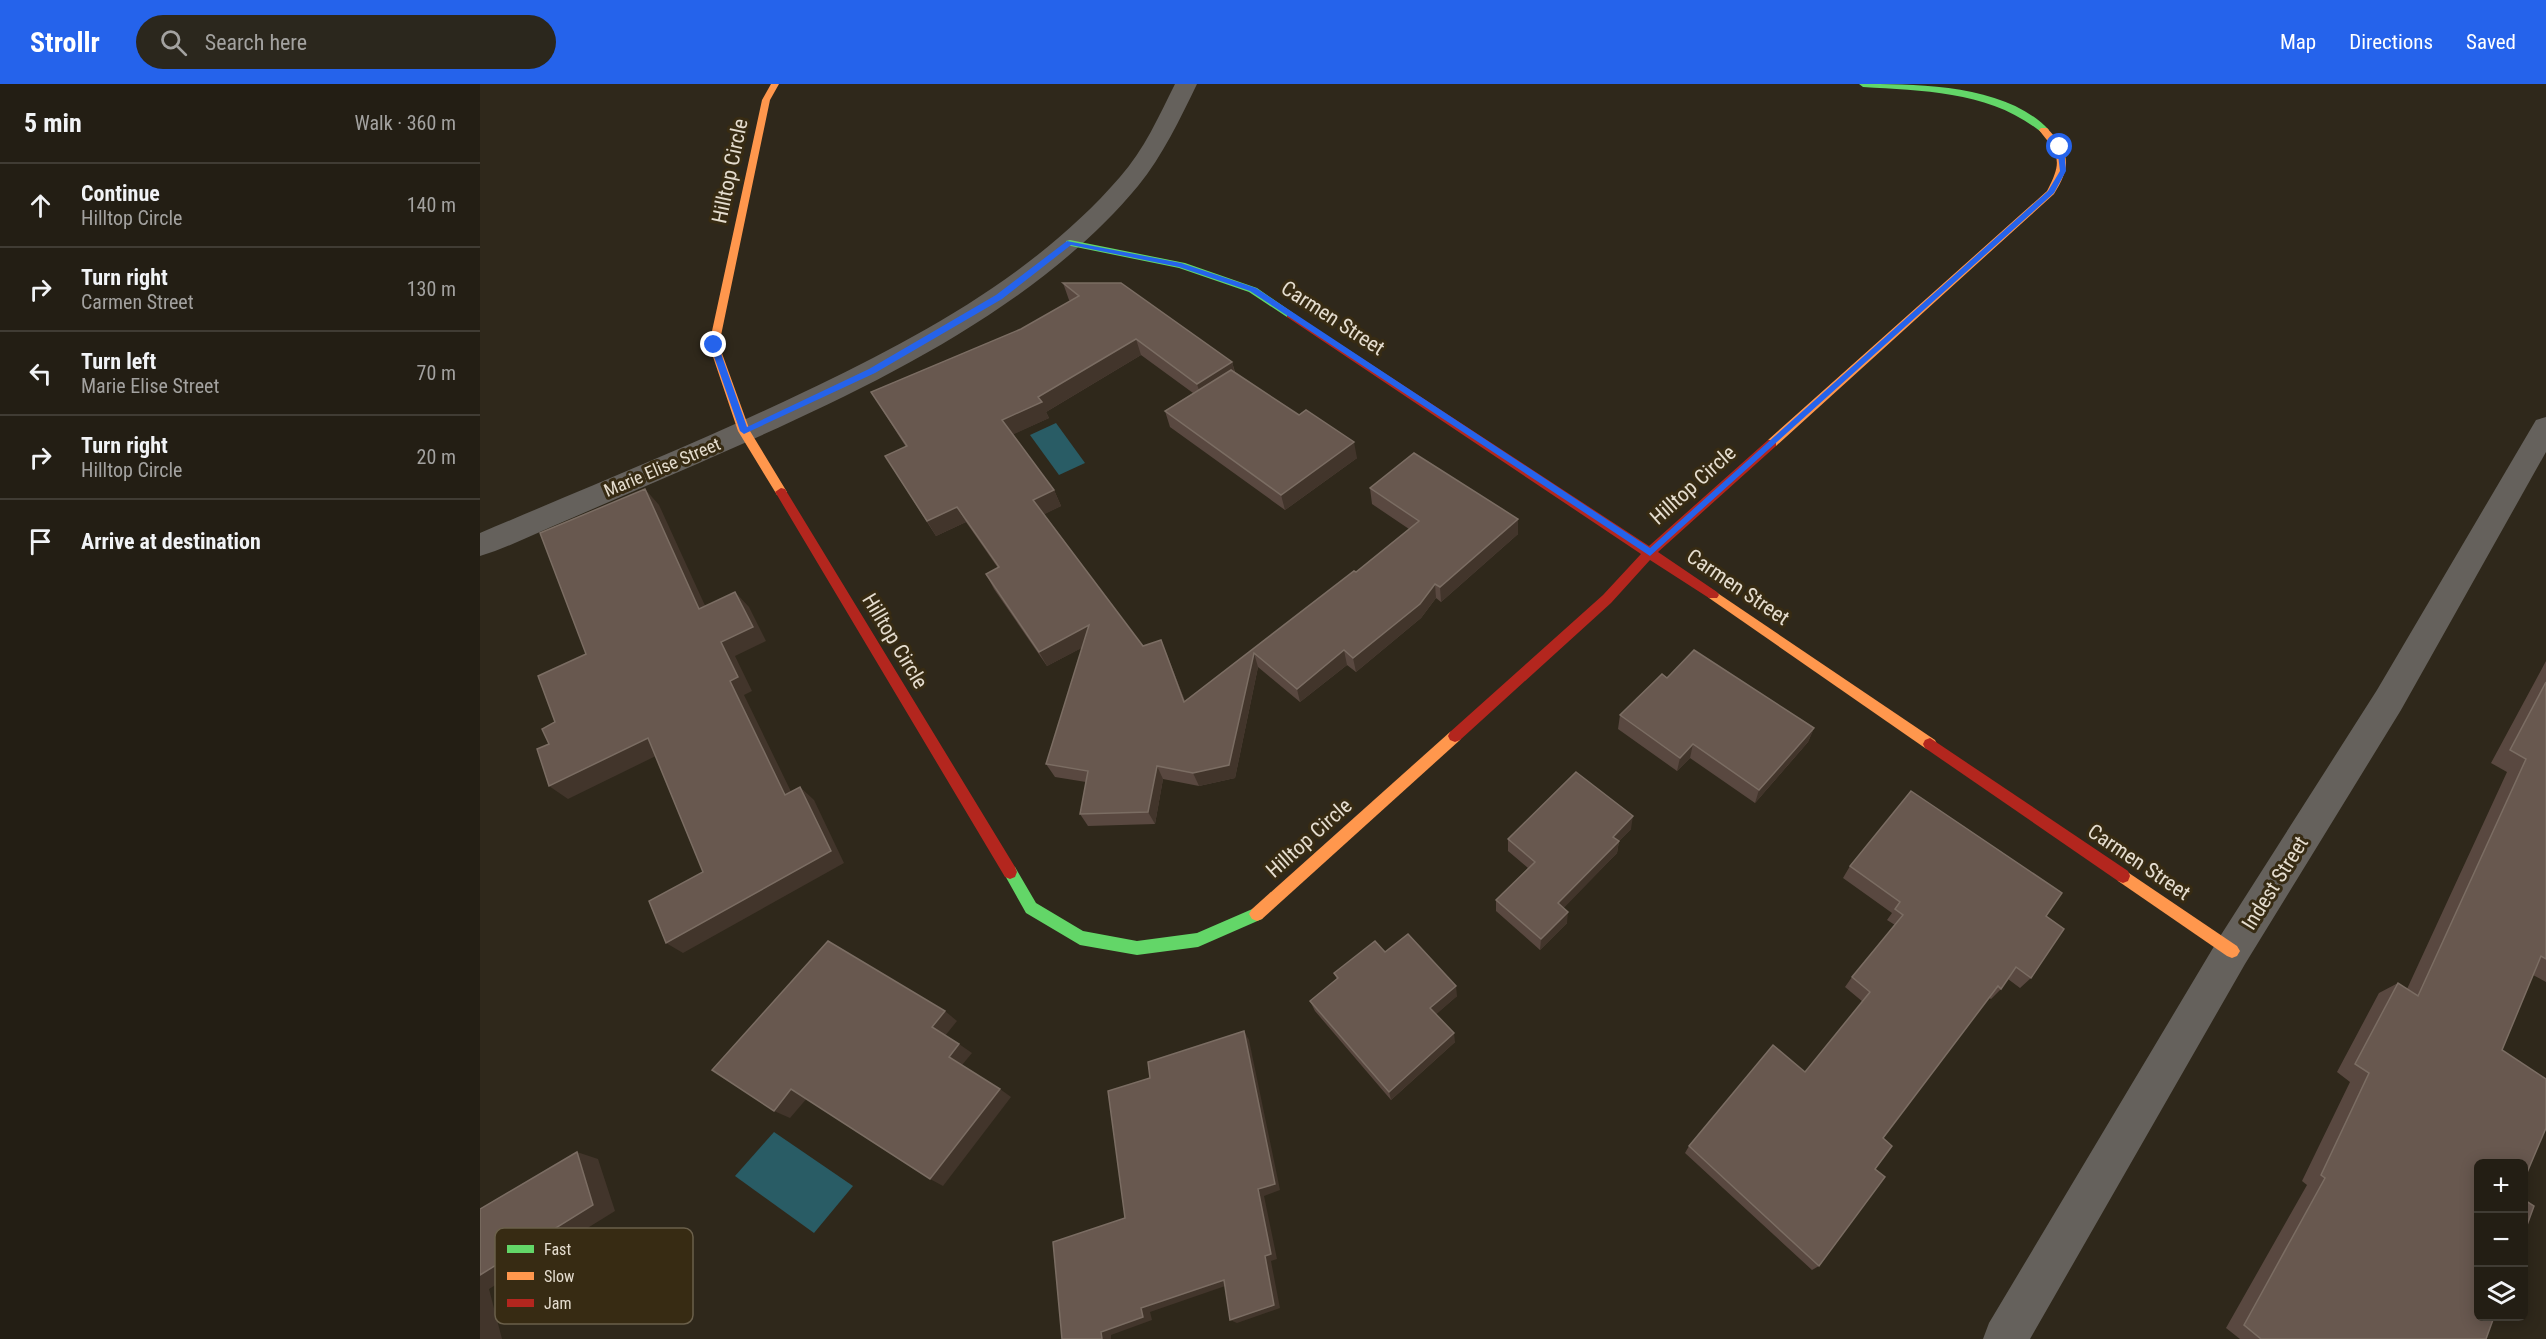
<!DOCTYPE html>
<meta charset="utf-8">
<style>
body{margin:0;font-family:"Roboto Condensed",sans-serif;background:#2b271d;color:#f1f3f6}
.controls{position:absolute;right:18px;bottom:18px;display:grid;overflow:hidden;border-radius:9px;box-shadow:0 3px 15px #0003}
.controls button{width:54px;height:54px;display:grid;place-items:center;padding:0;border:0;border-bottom:2px solid #403c34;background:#231e14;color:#f1f3f6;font:30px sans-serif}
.stop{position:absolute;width:18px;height:18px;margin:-14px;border:4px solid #2563eb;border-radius:50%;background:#fff}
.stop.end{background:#2563eb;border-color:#fff;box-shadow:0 2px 6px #0008}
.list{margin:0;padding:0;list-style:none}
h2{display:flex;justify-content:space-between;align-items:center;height:78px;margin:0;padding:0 24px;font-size:26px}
h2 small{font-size:20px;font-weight:400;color:#a3a2a0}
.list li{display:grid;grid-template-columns:39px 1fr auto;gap:18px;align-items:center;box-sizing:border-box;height:84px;padding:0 24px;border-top:2px solid #403c34}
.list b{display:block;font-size:22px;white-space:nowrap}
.list p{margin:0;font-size:20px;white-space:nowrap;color:#a3a2a0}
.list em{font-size:20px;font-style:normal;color:#a3a2a0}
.icon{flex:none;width:33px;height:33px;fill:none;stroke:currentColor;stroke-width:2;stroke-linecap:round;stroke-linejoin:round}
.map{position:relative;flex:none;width:2066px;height:1255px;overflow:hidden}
header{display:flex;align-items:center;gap:36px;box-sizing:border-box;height:84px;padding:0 30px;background:#2563eb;color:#fff}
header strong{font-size:28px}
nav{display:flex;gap:33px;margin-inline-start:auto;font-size:21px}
.search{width:420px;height:54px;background:#2b271d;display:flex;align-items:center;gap:15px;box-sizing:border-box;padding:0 21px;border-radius:33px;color:#a3a2a0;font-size:22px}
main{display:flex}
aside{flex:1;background:#231e14}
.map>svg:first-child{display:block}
</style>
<header>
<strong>Strollr</strong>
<div class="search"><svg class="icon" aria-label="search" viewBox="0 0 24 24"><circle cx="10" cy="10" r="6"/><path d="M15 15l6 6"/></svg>Search here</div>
<nav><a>Map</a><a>Directions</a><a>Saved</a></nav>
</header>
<main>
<aside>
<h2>5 min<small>Walk · 360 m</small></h2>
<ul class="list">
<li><svg class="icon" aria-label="ahead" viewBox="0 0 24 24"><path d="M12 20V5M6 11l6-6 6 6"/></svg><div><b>Continue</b><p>Hilltop Circle</p></div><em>140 m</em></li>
<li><svg class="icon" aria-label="right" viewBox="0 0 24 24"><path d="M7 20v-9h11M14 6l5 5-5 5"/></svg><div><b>Turn right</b><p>Carmen Street</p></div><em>130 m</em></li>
<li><svg class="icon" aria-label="left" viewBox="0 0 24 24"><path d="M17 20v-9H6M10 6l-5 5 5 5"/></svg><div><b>Turn left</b><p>Marie Elise Street</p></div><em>70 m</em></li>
<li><svg class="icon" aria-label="right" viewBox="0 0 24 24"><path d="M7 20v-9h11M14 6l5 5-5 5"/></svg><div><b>Turn right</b><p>Hilltop Circle</p></div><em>20 m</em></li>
<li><svg class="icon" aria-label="arrive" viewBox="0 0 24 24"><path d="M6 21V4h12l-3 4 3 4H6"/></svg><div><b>Arrive at destination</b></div></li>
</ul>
</aside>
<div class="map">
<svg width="2066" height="1255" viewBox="0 0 2066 1255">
<rect width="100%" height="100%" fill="#2f281b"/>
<!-- water -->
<g fill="#295c65">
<path d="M576,339L605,379L579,391L550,351Z"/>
<path d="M294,1048L373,1102L334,1149L255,1092Z"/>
</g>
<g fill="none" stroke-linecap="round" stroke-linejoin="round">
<!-- street -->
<g fill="#65615c" fill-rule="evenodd">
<path d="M695,0H717C700,35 683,71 658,102C546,237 354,320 196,389C154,407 113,425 71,443C48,453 24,465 0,472V449C108,403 218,359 324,308C439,253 555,191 640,93C664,66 679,32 695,0Z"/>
<path d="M2066,333V368L1921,626L1765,880L1550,1255H1503L1509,1239L1739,854L1897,606L2056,336Z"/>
</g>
<!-- fast -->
<g fill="#63d668" fill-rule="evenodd">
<path d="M1379,0C1437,0 1526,0 1569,46L1561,48C1510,7 1445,7 1383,3Z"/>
<path d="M590,156L705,179L777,204L816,231L811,234L807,233L769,208L699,184L586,161V157Z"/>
<path d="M530,781L535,783L556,819L603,847L657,857L717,849L777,823L782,825L785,830L782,835L718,863L657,871L600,861L546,829L523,788L525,783Z"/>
</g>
<!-- slow -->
<g fill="#ff974d" fill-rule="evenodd">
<path d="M291,0H299L290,16L239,261L270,347L307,408L301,412L297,411L258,347L229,261L282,16Z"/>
<path d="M1561,44H1567C1590,69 1592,81 1574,110L1296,362H1288V356L1567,107C1583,77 1579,71 1559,46Z"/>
<path d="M1233,506L1455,656L1457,660L1455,664L1450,666L1445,664L1229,514L1227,511L1229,508Z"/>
<path d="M975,646L980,648L982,652L980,656L782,835L777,837L772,835L769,830L772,825L970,648Z"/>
<path d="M1643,785L1757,862L1760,867L1757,872L1752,874L1747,872L1638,797L1636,792L1638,787Z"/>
</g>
<!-- jam -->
<g fill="#b3261e" fill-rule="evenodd">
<path d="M811,228L1169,462L1288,356H1296V362L1178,468L1237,508L1239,511L1237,514H1229L1170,476L1131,519L980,656L975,658L970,656L968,652L970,648L1123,511L1161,470L807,233V229Z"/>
<path d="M301,404L305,405L535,783L537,788L535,793L530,795L525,793L297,411L295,408Z"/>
<path d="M1450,654L1648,787L1650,792L1648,797L1643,799L1638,797L1445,664L1443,660L1445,656Z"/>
</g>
</g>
<!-- wall -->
<g fill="#594840">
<path d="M583,199L752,278L755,288L877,374L805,426L690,343L685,327L713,309L661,271L566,328L569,334L533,350L574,406L581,422L564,430L663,562L681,556L705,617L876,488L929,445L892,420L890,404L1038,450L961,518L956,514L941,534L876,588L867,581L820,618L778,583L755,694L719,702L683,695L675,740L608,742L600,730L606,698L575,693L566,680L603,563L567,582L514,505L506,490L518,484L486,438L456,452L405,372L426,363L391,308L541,245L590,217L589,216Z"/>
<path d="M2066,577V898L2053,891L2022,966L2043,1080L2006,1255H1760L1746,1244L1827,1101L1822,1097L1870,998L1857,988L1899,909L1918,899L1927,905L2027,688L2011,679Z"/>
<path d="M1187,594L1334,644L1328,658L1275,719L1210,674L1197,687L1138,645L1140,631Z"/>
<path d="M1151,745L1139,757L1137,769L1083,824L1087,839L1060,866L1016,827V816L1048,784L1028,767V755Z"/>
<path d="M1370,782L1566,832L1551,894L1540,904L1528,895L1521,905L1511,915L1509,914L1403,1054L1395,1085L1339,1182L1332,1186L1205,1069L1209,1062L1325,988L1383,918L1365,903L1372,893L1415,841L1407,836L1412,829L1363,794Z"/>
<path d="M905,868L977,912L956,930L975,958L911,1016L835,927L830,917L857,895L854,889Z"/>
</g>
<!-- shaded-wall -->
<g fill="#42352b">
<path d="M656,255L661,271L566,328L569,334L530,352L522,336L558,313Z"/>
<path d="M752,278L756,294L722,316L717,300Z"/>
<path d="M874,358L877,374L805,426L801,411Z"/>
<path d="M165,405L179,421L233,539L219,525Z"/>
<path d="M574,406L581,422L561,432L553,416Z"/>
<path d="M477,423L486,438L456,452L447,437Z"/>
<path d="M1038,435V450L961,518L960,503Z"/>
<path d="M955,500L956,514L941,534L876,588L873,574Z"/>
<path d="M255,508L269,523L286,557L255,572L272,607L264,611L319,724L305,711L250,597L241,558Z"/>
<path d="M609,541L617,556L567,582L559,568Z"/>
<path d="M681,556L687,570L710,631L704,618Z"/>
<path d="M864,566L867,581L820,618L817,605Z"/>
<path d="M774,569L778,583L755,694L719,702L713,689Z"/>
<path d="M1334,644L1328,658L1275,719L1279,706Z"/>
<path d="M168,654L184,668L88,715L69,702Z"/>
<path d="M1213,660L1210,674L1197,687L1200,674Z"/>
<path d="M677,682L683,695L675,740L668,728Z"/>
<path d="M320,703L334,716L364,779L203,869L186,859Z"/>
<path d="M1153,732L1151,745L1139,757L1137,769L1077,831L1078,819L1133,753Z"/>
<path d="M1088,828L1087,839L1060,866L1061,855Z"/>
<path d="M976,902L977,912L952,934L950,924Z"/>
<path d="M465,927L477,937L465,952L452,943Z"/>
<path d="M764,947L769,956L800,1106L784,1112L797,1175L791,1177L800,1224L757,1239L750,1236L785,1172L778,1105Z"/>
<path d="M974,949L975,958L911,1016L909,1008Z"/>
<path d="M479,960L492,969L482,981L469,973Z"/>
<path d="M311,1005L328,1013L310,1034L294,1027Z"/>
<path d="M520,1005L531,1013L463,1102L450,1095Z"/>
<path d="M97,1068L118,1075L135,1127L9,1205L22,1255H0V1191Z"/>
<path d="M744,1196L751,1200L670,1228L672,1236L631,1251V1255H622L621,1248L661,1224Z"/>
</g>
<!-- building -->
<g fill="#68584f" stroke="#7b6d63" stroke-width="1.5">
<path d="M583,199H641L752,278L717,300L656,255L558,313L562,318L522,336L574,406L553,416L663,562L681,556L704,618L874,487L876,488L939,437L890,404L934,369L1038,435L960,503L955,500L940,520L873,574L864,566L817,605L774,569L749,681L713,689L677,682L668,728L600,730L608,687L566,680L609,541L559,568L506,490L519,483L477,423L447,437L405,372L427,362L391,308L541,245L599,212Z"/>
<path d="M751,286L819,331L826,326L874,358L801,411L685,327Z"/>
<path d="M165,405L219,525L255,508L273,543L241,558L258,593L250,597L305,711L320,703L351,767L186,859L169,817L223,788L168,654L69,702L57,665L69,660L62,645L75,638L58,592L106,570L60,449Z"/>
<path d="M1214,566L1334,644L1279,706L1213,660L1200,674L1140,631L1182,590L1187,594Z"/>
<path d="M2066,598V875L2061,872L2022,966L2066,995V1044L2043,1098V1080H1998V1233H2014L2006,1255H1781L1764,1241L1845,1094L1841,1091L1889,989L1875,980L1918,899L1938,912L2046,675L2030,666Z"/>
<path d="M1096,688L1153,732L1133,753L1139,757L1078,819L1088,828L1061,855L1016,816L1055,778L1028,755Z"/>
<path d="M1431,707L1582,809L1566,832L1584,845L1551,894L1536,883L1521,905L1518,902L1403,1054L1412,1062L1395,1085L1405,1093L1339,1182L1209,1062L1293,961L1325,988L1390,908L1372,893L1423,831L1415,825L1420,818L1370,782Z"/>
<path d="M928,850L976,902L950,924L974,949L909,1008L830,917L858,894L854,889L895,857L905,868Z"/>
<path d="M348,857L465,927L452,943L479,960L469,973L520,1005L450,1095L311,1005L294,1027L232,986Z"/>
<path d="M764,947L795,1100L778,1105L791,1170L785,1172L794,1221L750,1236L744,1196L661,1224L663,1233L621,1248L622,1255H582L573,1158L645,1134L628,1007L670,994L668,978Z"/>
<path d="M97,1068L113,1121L0,1191V1125Z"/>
<path d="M2043,1115L2054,1122L2043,1152Z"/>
</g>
<!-- route -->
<path fill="#2563eb" d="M1580,61L1584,63L1586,87L1574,109L1170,472L770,207L699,183L591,161L522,215L395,289L264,350L260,347L230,261L234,259L238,261L267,343L389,285L516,211L587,157L701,179L776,204L1170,464L1568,107L1580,87L1577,63Z"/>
<g text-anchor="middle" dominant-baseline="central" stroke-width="6" stroke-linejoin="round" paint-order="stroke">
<!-- far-street labels -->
<g font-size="18" fill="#e5ddcf" stroke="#372b13">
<text transform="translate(182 383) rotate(-23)">Marie Elise Street</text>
</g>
<!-- street labels -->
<g font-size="21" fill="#e5ddcf" stroke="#372b13">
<text transform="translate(250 87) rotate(-78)">Hilltop Circle</text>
<text transform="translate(853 234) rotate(33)">Carmen Street</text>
<text transform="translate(1213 401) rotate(-42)">Hilltop Circle</text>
<text transform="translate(1258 503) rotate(34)">Carmen Street</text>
<text transform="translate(415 557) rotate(59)">Hilltop Circle</text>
<text transform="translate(829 754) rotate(-42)">Hilltop Circle</text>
<text transform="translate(1659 778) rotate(34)">Carmen Street</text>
<text transform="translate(1795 799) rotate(-58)">Indest Street</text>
</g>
</g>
<!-- legend -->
<rect x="15" y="1144" width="198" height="96" rx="9" fill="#372b13" stroke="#6b604b" stroke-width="1.5"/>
<rect x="27" y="1161" width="27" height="8" fill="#63d668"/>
<rect x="27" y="1188" width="27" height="8" fill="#ff974d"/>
<rect x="27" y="1215" width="27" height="8" fill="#b3261e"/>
<g font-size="16" fill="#e5ddcf">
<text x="64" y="1171">Fast</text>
<text x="64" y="1198">Slow</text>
<text x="64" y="1225">Jam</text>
</g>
</svg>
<div class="controls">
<button>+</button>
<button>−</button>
<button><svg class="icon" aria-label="layers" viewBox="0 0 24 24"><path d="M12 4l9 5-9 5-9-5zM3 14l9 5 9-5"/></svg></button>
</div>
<div class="stop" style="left:1580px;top:63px"></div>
<div class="stop end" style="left:234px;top:261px"></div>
</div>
</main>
